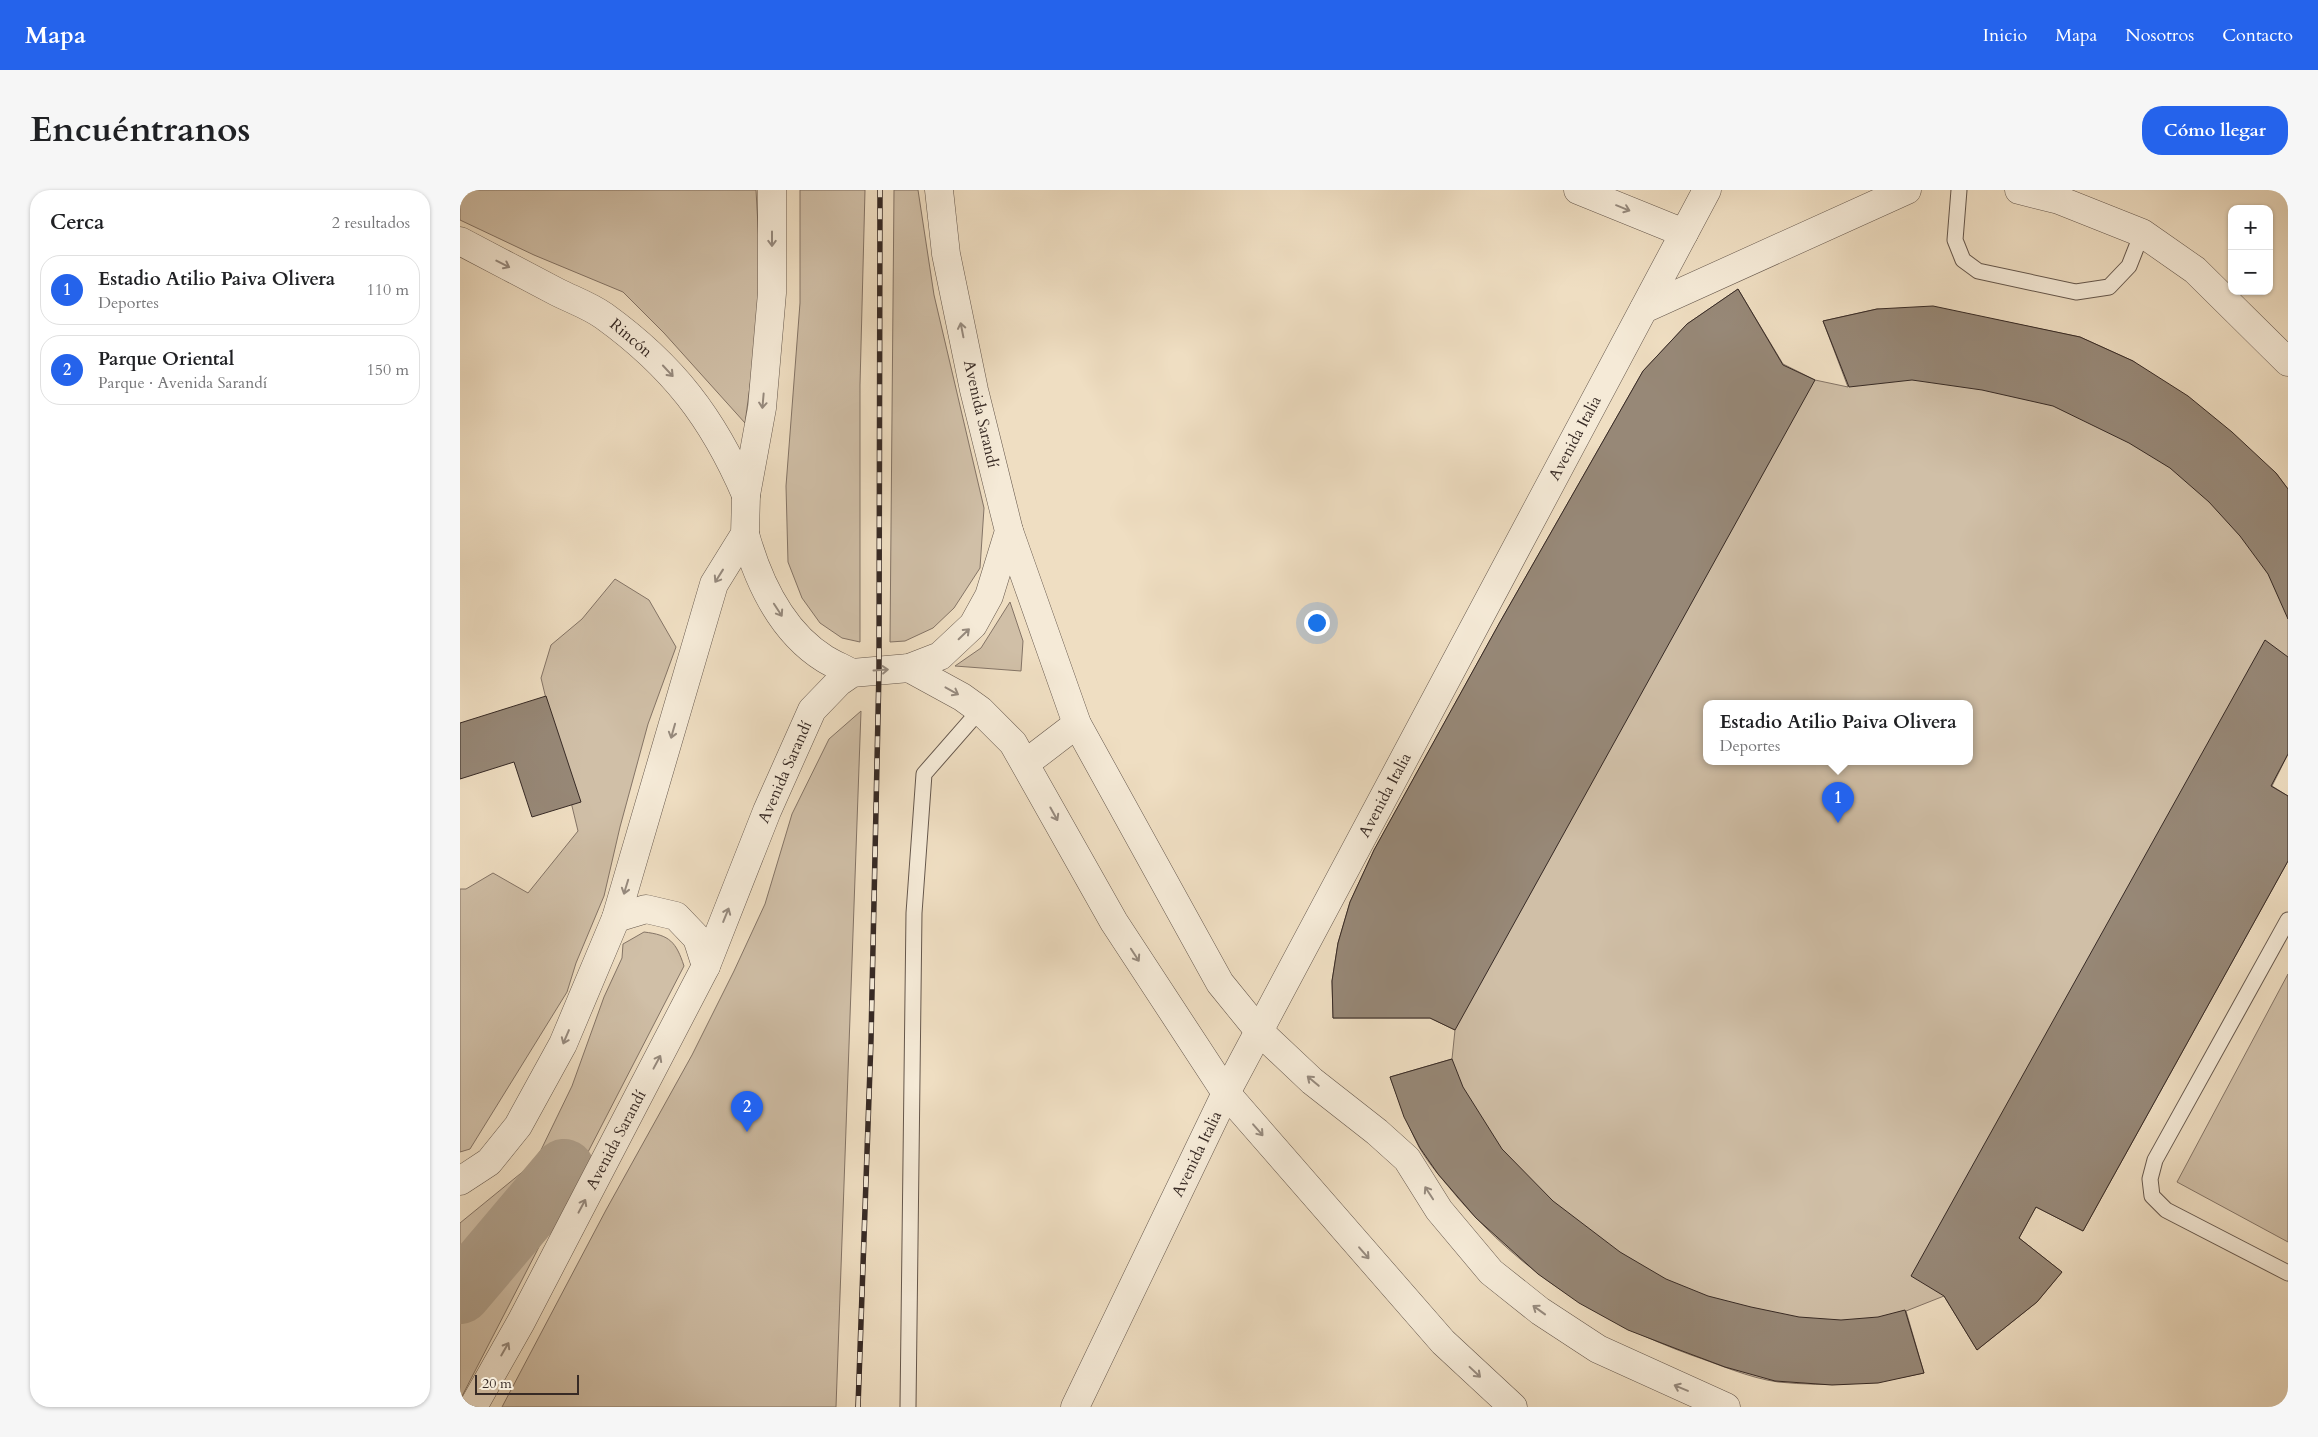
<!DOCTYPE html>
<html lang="es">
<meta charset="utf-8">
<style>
body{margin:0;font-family:Cardo,serif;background:#f6f6f6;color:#202124}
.controls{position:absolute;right:15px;top:15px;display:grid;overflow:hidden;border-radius:10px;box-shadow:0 1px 4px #0004}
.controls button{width:45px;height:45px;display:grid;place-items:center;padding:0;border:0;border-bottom:1px solid #e0e0e0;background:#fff;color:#202124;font:25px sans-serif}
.scale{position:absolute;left:15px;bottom:12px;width:104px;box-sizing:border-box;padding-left:5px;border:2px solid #372a25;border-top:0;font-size:14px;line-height:18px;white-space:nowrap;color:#372a25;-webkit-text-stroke:4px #f5ead7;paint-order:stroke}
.you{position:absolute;left:856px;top:432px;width:18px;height:18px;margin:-12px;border:4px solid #fff;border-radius:50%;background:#1a73e8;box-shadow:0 0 0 8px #1a73e833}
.badge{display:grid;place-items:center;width:32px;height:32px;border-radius:50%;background:#2563eb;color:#fff;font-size:16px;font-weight:700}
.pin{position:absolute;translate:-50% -41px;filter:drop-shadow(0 1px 2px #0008)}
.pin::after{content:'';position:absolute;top:26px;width:18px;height:15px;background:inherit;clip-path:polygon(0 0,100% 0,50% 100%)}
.popup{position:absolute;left:1243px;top:510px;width:270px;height:65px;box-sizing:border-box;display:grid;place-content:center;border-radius:10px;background:#fff;filter:drop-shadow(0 1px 4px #0005);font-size:16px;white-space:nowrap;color:#757577}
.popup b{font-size:19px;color:#202124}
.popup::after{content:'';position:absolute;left:50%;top:100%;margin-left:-10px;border:10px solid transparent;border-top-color:#fff}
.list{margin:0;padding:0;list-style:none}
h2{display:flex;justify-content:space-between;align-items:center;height:65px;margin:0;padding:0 20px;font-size:21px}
h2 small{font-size:16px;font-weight:400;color:#757577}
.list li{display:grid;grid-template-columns:32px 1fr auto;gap:15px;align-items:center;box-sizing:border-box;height:70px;margin:0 10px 10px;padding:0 10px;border:1px solid #e0e0e0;border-radius:20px}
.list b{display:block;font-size:19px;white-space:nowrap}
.list p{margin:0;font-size:16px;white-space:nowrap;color:#757577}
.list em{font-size:16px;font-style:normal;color:#757577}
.map{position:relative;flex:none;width:1828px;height:1217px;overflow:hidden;border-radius:20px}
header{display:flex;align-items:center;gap:30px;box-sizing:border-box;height:70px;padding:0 25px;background:#2563eb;color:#fff}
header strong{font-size:24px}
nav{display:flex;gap:28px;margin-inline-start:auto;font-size:18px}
.intro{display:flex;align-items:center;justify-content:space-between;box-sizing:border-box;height:120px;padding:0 30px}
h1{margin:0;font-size:35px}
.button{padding:12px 22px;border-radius:20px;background:#2563eb;color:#fff;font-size:18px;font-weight:700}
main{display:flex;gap:30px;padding:0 30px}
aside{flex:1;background:#fff;border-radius:20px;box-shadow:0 1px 4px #0004}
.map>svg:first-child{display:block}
</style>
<header>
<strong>Mapa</strong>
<nav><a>Inicio</a><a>Mapa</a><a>Nosotros</a><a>Contacto</a></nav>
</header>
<div class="intro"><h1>Encuéntranos</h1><a class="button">Cómo llegar</a></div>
<main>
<aside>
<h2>Cerca<small>2 resultados</small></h2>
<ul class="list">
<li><span class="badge">1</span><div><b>Estadio Atilio Paiva Olivera</b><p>Deportes</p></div><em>110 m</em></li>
<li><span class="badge">2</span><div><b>Parque Oriental</b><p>Parque · Avenida Sarandí</p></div><em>150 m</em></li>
</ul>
</aside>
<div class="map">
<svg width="1828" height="1217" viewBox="0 0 1828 1217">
<rect width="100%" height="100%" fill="#efdec2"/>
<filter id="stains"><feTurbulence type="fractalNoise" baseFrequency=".004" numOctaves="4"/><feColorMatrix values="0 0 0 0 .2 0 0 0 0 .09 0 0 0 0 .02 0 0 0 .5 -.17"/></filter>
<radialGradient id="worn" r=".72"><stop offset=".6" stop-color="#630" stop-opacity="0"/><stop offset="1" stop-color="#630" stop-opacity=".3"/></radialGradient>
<!-- green -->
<g fill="#d0bfa7" stroke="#847466" fill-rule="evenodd">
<path d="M0,0H296L302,107L285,233L204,143L163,102L74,65L0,30Z"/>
<path d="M340,0H405L400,195V452L382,448L360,433L342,408L328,372L326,296L340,113Z"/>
<path d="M434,0H458L474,105L524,318L520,378L494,418L473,438L445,451L430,452Z"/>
<path d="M1278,99L1323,174L1355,190L1388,197L1363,131L1417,119L1537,130L1620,147L1673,171L1816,283L1828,299V564L1812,596L1828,606V671L1623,1041L1576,1017L1559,1048L1602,1082L1577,1112L1517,1160L1484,1106L1446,1121L1464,1183C1414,1194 1369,1197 1318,1192C1289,1188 1258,1174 1231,1165C1138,1131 1063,1083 998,1008C985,992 969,975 959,957C947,934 939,911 930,887L992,869L995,840L970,828H873L872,791L878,753L890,712L914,660L1040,432L1183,181L1227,134ZM1247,514H1509V572H1247Z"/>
<path d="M155,389L189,410L216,457L188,534L160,637L144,706L116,773L107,802L10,959L0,962V699H6L33,683L68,703L118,641L81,488L91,455L122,429Z"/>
<path d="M550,412L563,451L561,481L495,476L521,458Z"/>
<path d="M401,521L376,1217H42L146,1020L232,865L274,781L305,714L332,624L369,549Z"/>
<path d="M184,742C210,745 216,752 224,776L0,1210V1033L71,975L81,960L112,896L144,807L162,768L163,754Z"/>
<path d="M1828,784V1052L1717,992Z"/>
</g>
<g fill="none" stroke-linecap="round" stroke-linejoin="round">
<!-- river -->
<path stroke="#b0a18d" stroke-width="62" d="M0,1103L104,980"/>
</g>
<!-- building -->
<g fill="#978877" stroke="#372a25">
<path d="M1278,99L1323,175L1355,190L995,840L970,828H873L872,791L878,753L890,712L914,660L1040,432L1183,181L1227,134Z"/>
<path d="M1473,116L1620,147L1673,171L1728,206L1772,242L1816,283L1828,299V429L1808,384L1780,346L1749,312L1710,278L1669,253L1593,216L1522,200L1452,190L1389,197L1363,131L1417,119Z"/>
<path d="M1805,450L1828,467V564L1811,596L1828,606V671L1623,1041L1576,1017L1559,1048L1602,1082L1577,1112L1517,1160L1484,1106L1451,1086Z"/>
<path d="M86,506L121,612L72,627L54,572L0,589V533Z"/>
<path d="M992,869L1003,897L1042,959L1093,1011L1160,1062L1206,1089L1248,1106L1291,1117L1339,1127L1381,1130L1418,1127L1445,1120L1464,1183L1418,1193L1372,1195L1315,1191L1265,1177L1217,1159L1168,1140L1119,1113L1078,1084L1016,1028L978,984L960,958L944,927L930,887Z"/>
</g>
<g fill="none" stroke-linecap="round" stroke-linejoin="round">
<defs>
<g id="service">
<path d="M1499,0L1495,50L1503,70L1518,81L1616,102L1649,97L1669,76L1682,43"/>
<path d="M1828,730L1695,970L1690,989L1692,1006L1706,1020L1828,1083"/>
<path d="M448,1217L454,723L464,584L520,520"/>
</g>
<g id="minor">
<path d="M1118,0L1224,43"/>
<path d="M1559,0L1599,10L1682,43L1735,80L1828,172"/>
<path d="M0,51C32,68 65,85 97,102C113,110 130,116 144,126C213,176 253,228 286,305"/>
<path d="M1184,119L1447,0"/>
<path d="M549,341L617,534L760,793L799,841L852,891L917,942L947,969L979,1020L1031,1082L1080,1121L1138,1159L1266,1217"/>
<path d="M285,344C298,391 322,442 365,469C373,474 383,478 392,483"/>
<path d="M449,478L502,507L520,520L553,553L654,732L766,903L983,1152L1053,1217"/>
<path d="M566,573L617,534"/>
</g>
<g id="tertiary">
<path d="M156,728L186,719L216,726L237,748L246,776"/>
<path d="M0,991L29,972L58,936L103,854L156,728L254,394L285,344L286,305L302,218L312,103V0"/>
<path d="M13,1217L61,1132L246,776L307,621L352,520L379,492L392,483L449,478L480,466L513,435L529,406L549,341L514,200L486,64L479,0"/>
<path d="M615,1217L766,903L1247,0"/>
</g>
</defs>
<!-- service casing -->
<use href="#service" stroke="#65574c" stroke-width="17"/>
<!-- minor casing -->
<use href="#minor" stroke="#65574c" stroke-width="29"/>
<!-- tertiary casing -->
<use href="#tertiary" stroke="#65574c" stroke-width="29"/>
<!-- service -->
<use href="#service" stroke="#f5ead7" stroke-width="15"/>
<!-- minor -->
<use href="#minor" stroke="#f5ead7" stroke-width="28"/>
<!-- tertiary -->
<use href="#tertiary" stroke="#f5ead7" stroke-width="28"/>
<defs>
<path id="rail" d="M398,1217L411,850L419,480L420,0"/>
</defs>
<!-- rail casing -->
<use href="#rail" stroke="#372a25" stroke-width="5.5"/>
<!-- rail -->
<use href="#rail" stroke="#f5ead7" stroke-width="4" stroke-dasharray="11" stroke-linecap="butt"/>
</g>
<!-- one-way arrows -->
<defs><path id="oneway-shaft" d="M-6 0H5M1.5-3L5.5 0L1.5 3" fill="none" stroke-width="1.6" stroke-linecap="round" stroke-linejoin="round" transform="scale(1.25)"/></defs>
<g stroke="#968a7e">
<use href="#oneway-shaft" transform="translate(1163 18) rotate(22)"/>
<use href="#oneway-shaft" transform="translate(312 49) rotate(90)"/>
<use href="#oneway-shaft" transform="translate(43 74) rotate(27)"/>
<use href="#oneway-shaft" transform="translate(502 140) rotate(-101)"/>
<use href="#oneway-shaft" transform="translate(208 181) rotate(47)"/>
<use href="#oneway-shaft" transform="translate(303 211) rotate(95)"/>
<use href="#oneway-shaft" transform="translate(259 386) rotate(122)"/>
<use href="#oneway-shaft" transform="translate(318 420) rotate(57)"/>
<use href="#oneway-shaft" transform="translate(504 444) rotate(-44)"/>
<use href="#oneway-shaft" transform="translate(421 480) rotate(-4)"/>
<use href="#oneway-shaft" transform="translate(492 501) rotate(29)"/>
<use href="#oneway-shaft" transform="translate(213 541) rotate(106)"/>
<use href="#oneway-shaft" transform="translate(594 624) rotate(61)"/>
<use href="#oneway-shaft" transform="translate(166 697) rotate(107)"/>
<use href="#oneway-shaft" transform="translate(266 725) rotate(-68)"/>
<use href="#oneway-shaft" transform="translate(675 765) rotate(57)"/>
<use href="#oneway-shaft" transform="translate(106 847) rotate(113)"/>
<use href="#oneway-shaft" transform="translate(197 872) rotate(-62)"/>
<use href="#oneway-shaft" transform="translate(853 891) rotate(-140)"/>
<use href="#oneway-shaft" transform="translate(798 940) rotate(49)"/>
<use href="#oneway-shaft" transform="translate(969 1003) rotate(-123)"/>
<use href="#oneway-shaft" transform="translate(122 1016) rotate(-62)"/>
<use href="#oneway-shaft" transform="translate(904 1063) rotate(49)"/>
<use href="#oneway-shaft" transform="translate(1079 1120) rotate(-144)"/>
<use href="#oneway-shaft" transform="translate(45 1159) rotate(-60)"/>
<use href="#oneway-shaft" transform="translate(1015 1182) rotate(43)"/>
<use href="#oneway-shaft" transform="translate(1221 1198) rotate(-157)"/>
</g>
<g text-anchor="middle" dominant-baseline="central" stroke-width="4.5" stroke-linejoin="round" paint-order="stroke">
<!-- street labels -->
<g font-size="16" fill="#372a25" stroke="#f5ead7">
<text transform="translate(171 148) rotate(40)">Rincón</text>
<text transform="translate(521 224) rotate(77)">Avenida Sarandí</text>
<text transform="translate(1115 248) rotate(-62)">Avenida Italia</text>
<text transform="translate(325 582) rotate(-66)">Avenida Sarandí</text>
<text transform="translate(925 605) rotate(-62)">Avenida Italia</text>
<text transform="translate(156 950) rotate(-62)">Avenida Sarandí</text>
<text transform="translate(737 964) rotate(-64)">Avenida Italia</text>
</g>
</g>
<rect width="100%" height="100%" filter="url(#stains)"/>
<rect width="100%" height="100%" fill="url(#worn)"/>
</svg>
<div class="controls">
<button>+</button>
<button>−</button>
</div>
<div class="scale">20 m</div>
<div class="you"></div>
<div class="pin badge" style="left:1378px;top:633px">1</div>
<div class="popup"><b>Estadio Atilio Paiva Olivera</b>Deportes</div>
<div class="pin badge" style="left:287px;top:942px">2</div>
</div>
</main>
